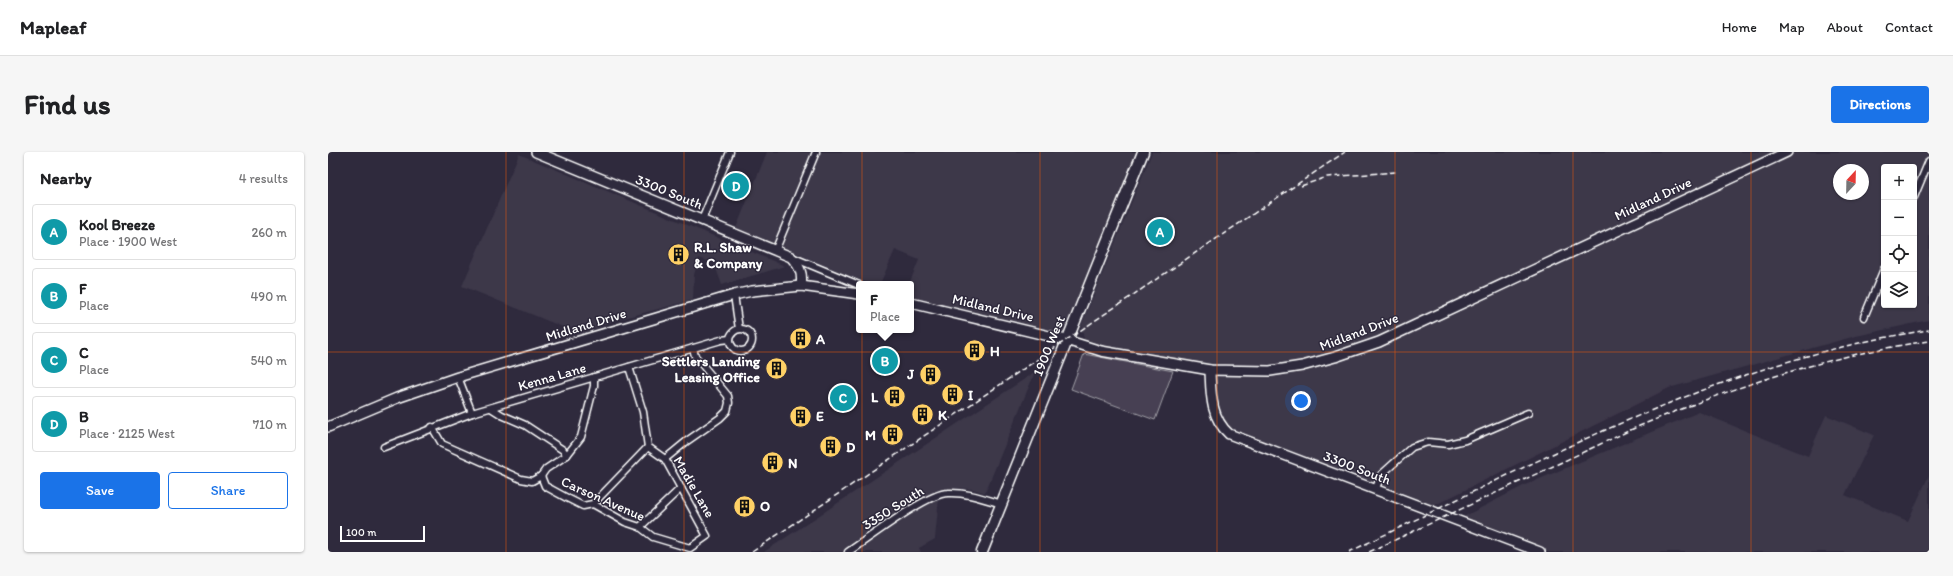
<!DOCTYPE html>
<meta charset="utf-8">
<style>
body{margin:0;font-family:Itim,sans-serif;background:#f6f6f6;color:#202124}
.controls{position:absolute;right:12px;top:12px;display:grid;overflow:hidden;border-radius:4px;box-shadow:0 1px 3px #0004}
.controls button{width:36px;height:36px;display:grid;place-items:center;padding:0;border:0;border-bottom:1px solid #e0e0e0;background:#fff;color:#202124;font:20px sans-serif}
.compass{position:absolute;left:1505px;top:12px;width:36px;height:36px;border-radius:50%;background:#fff;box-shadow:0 1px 3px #0004;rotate:22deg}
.scale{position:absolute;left:12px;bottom:10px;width:85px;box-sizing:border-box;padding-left:4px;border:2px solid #fff;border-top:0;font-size:11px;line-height:14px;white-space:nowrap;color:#fff;-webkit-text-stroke:3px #2f2a3d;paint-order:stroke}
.you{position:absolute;left:973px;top:249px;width:14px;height:14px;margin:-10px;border:3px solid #fff;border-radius:50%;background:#1a73e8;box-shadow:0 0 0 6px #1a73e833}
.badge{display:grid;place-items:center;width:26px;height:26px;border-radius:50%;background:#1a73e8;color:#fff;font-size:13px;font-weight:700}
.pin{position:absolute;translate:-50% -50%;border:2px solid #fff;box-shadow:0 1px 4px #0006}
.popup{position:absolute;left:528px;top:129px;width:58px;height:52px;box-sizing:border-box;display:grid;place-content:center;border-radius:4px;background:#fff;filter:drop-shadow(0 1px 3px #0005);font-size:13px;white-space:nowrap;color:#757577}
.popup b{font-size:15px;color:#202124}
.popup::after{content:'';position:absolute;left:50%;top:100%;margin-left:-8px;border:8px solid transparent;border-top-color:#fff}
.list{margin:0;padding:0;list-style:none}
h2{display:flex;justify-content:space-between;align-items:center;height:52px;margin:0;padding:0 16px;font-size:17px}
h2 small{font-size:13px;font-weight:400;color:#757577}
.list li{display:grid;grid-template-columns:26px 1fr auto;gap:12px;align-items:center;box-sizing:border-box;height:56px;margin:0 8px 8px;padding:0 8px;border:1px solid #e0e0e0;border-radius:4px}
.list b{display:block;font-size:15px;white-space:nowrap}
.list p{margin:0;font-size:13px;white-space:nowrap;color:#757577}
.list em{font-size:13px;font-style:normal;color:#757577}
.actions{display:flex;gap:8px;padding:12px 16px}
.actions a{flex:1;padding:9px 0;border:1px solid #1a73e8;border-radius:4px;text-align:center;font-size:14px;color:#1a73e8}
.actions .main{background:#1a73e8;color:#fff}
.icon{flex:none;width:22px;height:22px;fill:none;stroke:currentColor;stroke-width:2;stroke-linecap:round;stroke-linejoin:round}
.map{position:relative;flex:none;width:1601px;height:400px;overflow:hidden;border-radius:4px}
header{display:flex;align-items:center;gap:24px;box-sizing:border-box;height:56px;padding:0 20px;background:#fff;border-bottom:1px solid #e0e0e0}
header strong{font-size:19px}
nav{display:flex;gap:22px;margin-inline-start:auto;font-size:14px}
.intro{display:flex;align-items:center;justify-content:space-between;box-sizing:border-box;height:96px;padding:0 24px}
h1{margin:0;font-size:28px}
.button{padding:10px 18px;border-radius:4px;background:#1a73e8;color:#fff;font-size:14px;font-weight:700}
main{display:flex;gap:24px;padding:0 24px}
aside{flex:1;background:#fff;border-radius:4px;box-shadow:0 1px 3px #0004}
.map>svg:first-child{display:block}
</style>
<header>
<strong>Mapleaf</strong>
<nav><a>Home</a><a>Map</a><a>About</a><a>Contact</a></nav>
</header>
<div class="intro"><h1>Find us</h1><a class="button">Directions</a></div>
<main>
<aside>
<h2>Nearby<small>4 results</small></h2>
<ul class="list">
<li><span class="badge" style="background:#0f9aa8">A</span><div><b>Kool Breeze</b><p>Place · 1900 West</p></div><em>260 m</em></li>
<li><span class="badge" style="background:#0f9aa8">B</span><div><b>F</b><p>Place</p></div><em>490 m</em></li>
<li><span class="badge" style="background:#0f9aa8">C</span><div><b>C</b><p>Place</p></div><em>540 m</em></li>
<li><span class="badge" style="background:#0f9aa8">D</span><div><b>B</b><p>Place · 2125 West</p></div><em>710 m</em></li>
</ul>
<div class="actions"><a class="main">Save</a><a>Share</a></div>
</aside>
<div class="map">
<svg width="1601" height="400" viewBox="0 0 1601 400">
<rect width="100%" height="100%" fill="#2f2a3d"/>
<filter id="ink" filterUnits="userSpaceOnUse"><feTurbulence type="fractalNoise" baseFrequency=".025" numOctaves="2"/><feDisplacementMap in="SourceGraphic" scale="8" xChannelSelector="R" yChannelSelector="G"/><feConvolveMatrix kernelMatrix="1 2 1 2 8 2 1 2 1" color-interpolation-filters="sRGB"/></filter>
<g filter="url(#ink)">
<!-- built -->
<g fill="#3c3749" fill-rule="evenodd">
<path d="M439,0H809L735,182L583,147V132H581L591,108L567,98L552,132H541L408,76Z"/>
<path d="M824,0H1601V168L1524,185L1341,236L1103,355L903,276L892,264L888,245L885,213L774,194L756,187L753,174ZM1556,15H1586V153H1556ZM1511,18H1535V42H1511Z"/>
<path d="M191,2L457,114L394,133L386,111L371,106L366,123L365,148L288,168L252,182L134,134Z"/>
<path d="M707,220L657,341L644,337L621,336L611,346L607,387L591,396L593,400H436Z"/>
<path d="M1371,260L1480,304L1498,263L1546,283L1517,343L1580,369L1601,323V400H1196L1199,390L1135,365L1197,333Z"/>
</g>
<!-- green -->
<path fill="#464152" stroke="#a2a0a8" d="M756,202L845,219L827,268L743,237Z"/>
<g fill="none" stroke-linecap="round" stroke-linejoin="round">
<defs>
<g id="street">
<path d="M1586,45L1601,9"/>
<path d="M374,68L402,0"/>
<path d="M447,99L488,0"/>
<path d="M466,106L531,133"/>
<path d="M406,143L411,177"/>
<path d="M1536,165L1556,117"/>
<circle cx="413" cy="188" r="11"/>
<path d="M130,225L144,261"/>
<path d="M163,256L174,263L197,273L235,298L239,303"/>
<path d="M104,275L114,292L193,327L204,329L213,324L217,334L239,346L255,354L265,352L297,370L312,375L325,385L362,396L379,384L337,307L320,295L315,260L301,215"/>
<path d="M56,295L144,261L393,188L402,187"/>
<path d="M337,307L359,289L392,266L399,259L401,251L400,244L367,204L365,196"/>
<path d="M213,324L218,317L239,303L253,285L266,234V225"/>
<path d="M1047,338L1054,322L1084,295L1100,290L1120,292L1137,288L1200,261"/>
<path d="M265,352L320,295"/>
<path d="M312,375L353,336"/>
<path d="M520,400C540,387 599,341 620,341C638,340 657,347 674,352"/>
</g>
<g id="secondary">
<path d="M208,0L463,105C472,115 475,121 473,134"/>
<path d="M583,151L738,188L773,199L882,218L942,219L974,214L1007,205L1051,190L1459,0"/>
<path d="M882,218C883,241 882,265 901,282L1212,400"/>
<path d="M0,275L69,246L130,225L406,143L424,139L473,134L531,142"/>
</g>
<path id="primary" d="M654,400L815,0"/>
</defs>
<!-- street casing -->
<use href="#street" stroke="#fff" stroke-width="9"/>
<!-- secondary casing -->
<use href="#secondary" stroke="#fff" stroke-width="12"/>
<!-- primary casing -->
<use href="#primary" stroke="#fff" stroke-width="13"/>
<!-- street -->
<use href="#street" stroke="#2f2a3d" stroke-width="6"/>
<!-- secondary -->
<use href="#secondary" stroke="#2f2a3d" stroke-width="9"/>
<!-- primary -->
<use href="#primary" stroke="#2f2a3d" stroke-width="10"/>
<!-- rail -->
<g stroke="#fff" stroke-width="1.5" stroke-dasharray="6 3" stroke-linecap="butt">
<path d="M973,34L999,25L1068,20"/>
<path d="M424,400L1017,0"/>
<path d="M1021,400C1207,311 1394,208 1601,178"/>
<path d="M1041,400L1309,275C1402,236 1500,203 1601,189"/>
</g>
</g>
</g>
<!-- grid -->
<path fill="none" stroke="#e8590c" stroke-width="1" stroke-opacity="0.55" d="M178,0V400M356,0V400M534,0V400M712,0V400M889,0V400M1067,0V400M1245,0V400M1423,0V400M0,200H1601"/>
<!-- icons -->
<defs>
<symbol id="building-disc" viewBox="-11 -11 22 22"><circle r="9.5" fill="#ffd166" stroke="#2f2a3d"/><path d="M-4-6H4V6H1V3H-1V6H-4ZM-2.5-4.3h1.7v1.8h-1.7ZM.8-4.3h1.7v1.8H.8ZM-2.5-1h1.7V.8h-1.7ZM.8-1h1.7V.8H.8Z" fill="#111"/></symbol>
</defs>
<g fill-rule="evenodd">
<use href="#building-disc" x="338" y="90" width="25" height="25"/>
<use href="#building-disc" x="460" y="174" width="25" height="25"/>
<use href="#building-disc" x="634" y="186" width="25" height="25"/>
<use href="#building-disc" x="436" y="204" width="25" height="25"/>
<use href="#building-disc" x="590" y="210" width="25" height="25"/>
<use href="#building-disc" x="612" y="230" width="25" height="25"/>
<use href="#building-disc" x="554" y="232" width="25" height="25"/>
<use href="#building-disc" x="582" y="250" width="25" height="25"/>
<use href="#building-disc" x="460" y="252" width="25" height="25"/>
<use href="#building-disc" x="552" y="270" width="25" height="25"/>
<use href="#building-disc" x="490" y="282" width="25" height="25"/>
<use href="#building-disc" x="432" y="298" width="25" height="25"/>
<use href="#building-disc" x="404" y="342" width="25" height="25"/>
</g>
<g text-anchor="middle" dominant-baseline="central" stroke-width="3" stroke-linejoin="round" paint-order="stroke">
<!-- street labels -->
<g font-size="14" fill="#fff" stroke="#2f2a3d">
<text transform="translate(341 40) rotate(22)">3300 South</text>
<text transform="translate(1325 47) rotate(-25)">Midland Drive</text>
<text transform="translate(665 156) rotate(13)">Midland Drive</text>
<text transform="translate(258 173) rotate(-17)">Midland Drive</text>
<text transform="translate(1031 180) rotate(-21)">Midland Drive</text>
<text transform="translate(721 194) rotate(-68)">1900 West</text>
<text transform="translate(224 225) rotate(-16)">Kenna Lane</text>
<text transform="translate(1029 316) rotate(21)">3300 South</text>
<text transform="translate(366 335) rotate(60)">Madie Lane</text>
<text transform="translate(275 347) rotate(24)">Carson Avenue</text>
<text transform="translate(565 356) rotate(-32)">3350 South</text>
</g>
<!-- poi labels -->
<g font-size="14" font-weight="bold" fill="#fff" stroke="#2f2a3d" text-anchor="start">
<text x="366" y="95">R.L. Shaw<tspan x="366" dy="16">&amp; Company</tspan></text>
<text x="488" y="187">A</text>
<text x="662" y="199">H</text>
<text x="432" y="209" text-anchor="end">Settlers Landing<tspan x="432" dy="16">Leasing Office</tspan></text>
<text x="586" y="222" text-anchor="end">J</text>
<text x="640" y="243">I</text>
<text x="550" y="245" text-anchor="end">L</text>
<text x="610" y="263">K</text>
<text x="488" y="264">E</text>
<text x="548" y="283" text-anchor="end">M</text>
<text x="518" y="295">D</text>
<text x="460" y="311">N</text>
<text x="432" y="354">O</text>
</g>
</g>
</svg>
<div class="controls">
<button>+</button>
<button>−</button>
<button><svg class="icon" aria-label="locate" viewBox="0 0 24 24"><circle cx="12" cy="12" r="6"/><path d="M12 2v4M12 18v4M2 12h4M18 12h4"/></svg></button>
<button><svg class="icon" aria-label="layers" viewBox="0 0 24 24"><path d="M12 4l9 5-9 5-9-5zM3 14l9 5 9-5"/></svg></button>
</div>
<svg class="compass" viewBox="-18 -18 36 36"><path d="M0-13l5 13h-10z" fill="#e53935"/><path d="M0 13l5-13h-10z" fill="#757577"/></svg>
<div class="scale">100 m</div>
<div class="you"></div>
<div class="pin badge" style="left:832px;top:80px;background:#0f9aa8">A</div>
<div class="pin badge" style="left:557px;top:209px;background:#0f9aa8">B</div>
<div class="popup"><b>F</b>Place</div>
<div class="pin badge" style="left:515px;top:246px;background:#0f9aa8">C</div>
<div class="pin badge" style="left:408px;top:34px;background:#0f9aa8">D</div>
</div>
</main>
